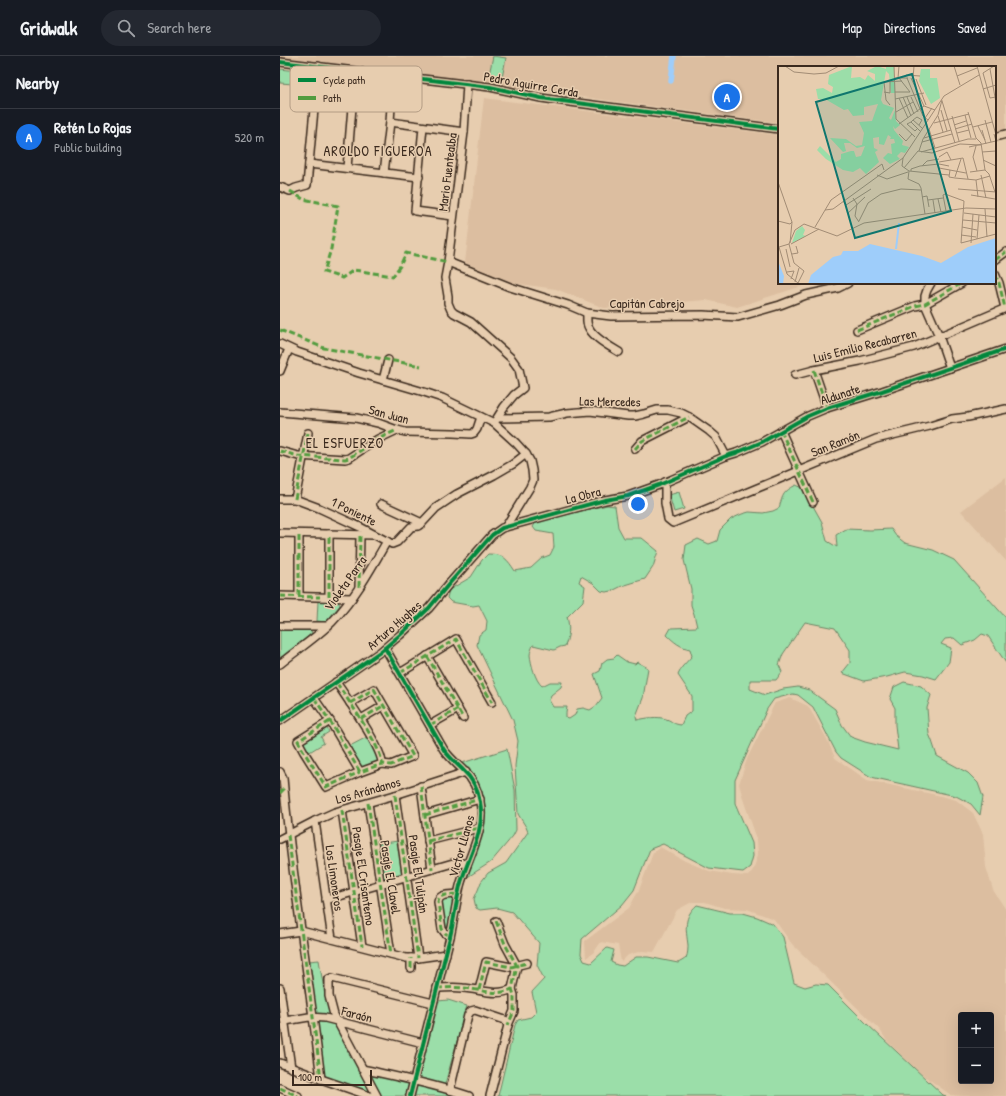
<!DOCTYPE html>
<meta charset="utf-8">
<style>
body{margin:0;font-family:"Patrick Hand",sans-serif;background:#242831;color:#f1f3f6}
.controls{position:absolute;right:12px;bottom:12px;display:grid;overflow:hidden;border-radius:4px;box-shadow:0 4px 16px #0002}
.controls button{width:36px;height:36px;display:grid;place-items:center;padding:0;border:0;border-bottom:1px solid #363941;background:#171b24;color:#f1f3f6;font:20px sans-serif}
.scale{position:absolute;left:12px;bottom:10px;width:80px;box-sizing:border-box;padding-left:4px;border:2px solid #3b2a1e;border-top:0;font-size:11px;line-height:14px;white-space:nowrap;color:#3b2a1e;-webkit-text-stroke:3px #e7cdaf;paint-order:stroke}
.you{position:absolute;left:358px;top:448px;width:14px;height:14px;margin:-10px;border:3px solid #fff;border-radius:50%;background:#1a73e8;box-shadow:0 0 0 6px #1a73e833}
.badge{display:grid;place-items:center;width:26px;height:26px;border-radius:50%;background:#1a73e8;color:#fff;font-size:13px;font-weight:700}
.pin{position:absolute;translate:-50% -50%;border:2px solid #fff;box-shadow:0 1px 4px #0006}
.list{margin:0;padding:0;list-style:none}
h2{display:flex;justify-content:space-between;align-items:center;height:52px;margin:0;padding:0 16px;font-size:17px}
h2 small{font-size:13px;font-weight:400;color:#9ea1a6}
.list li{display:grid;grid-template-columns:26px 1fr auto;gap:12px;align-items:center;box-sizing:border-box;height:56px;padding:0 16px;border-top:1px solid #363941}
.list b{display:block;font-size:15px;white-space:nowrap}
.list p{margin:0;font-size:13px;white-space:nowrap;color:#9ea1a6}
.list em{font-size:13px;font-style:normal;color:#9ea1a6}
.icon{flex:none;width:22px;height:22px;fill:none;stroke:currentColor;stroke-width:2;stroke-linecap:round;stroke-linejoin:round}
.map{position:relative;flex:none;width:726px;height:1040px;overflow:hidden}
header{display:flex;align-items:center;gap:24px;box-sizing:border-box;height:56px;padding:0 20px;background:#171b24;border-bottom:1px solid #363941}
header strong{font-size:19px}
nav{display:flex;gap:22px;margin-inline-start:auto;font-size:14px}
.search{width:280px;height:36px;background:#242831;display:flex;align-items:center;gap:10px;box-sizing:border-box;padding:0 14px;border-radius:22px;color:#9ea1a6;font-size:15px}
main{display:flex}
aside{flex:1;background:#171b24}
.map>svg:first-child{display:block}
</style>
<header>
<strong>Gridwalk</strong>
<div class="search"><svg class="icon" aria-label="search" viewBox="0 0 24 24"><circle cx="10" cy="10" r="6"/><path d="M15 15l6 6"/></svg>Search here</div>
<nav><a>Map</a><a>Directions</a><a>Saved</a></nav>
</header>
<main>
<aside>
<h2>Nearby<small></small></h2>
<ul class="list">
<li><span class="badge">A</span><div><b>Retén Lo Rojas</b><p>Public building</p></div><em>520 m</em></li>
</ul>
</aside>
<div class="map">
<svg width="726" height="1040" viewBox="0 0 726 1040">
<rect width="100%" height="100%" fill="#e7cdaf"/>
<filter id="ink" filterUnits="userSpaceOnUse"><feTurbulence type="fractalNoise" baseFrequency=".025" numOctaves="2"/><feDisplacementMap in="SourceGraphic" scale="8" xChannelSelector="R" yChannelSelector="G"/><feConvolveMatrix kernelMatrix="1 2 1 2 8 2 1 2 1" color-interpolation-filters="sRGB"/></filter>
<g filter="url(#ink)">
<!-- built -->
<g fill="#dcbea0" fill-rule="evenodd">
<path d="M0,0H726V76L715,79V11H499V67L0,1Z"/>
<path d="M204,42L499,79V227H532L457,251L426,244L324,252L276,233L232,227L185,207Z"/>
<path d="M726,421V505L681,455Z"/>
<path d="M510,642L528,650L547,683L555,702L587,724L661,740L676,744L693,757L703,778L706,811L713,834L726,854V1040H681L671,1039L654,1027L640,1017L607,985L600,974L512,888L494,863L467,853L444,852L425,846H412L397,854L374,896L362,895L348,899L341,906L338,889L321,886L314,896L306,902L305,885L349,852L359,834L373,797L380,791L405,805L429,815L452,819L468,820L473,814L478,799L477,783L464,746L459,728L467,703L495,647ZM681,959H711V1025H681Z"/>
</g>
<!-- green -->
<g fill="#9bdea9" stroke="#6b8464">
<path d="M213,0L226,2L222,22L209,19Z"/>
<path d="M0,13L27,16L26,29L0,27Z"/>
<path d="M516,429L523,432L542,466L547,485L557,491L556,479L566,473L590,474L611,473L616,480L625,487L653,494L674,504L726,562V607L708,580L702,578L695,584L682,589L674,582L665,583L661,588L671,592L669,606L656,623L643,619L625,616L607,621L584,625L562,617L570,607V594L555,572L525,566L503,598L499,609L502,616L496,624H470V633L485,639L503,633L518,631L529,634L555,653L562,669L571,681L585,686L618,694L615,669V652L610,643L614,631L624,626L641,630L651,639L647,652L649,678L652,685L657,700L688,717L698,727L703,741L700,759L691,748L676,740L591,721L561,702L556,696L533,651L518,639L513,638L494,643L487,653L455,724V747L472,787L473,800L470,811L463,816L429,812L383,788L370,793L354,834L342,849L302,883L301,898L304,905L311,907L327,892L334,894L331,906L337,909L343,910L356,901H368L398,907C400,906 404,904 406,902C408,898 408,892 408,889C406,873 403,861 417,849L450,857H463L477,861L493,868L503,881L514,927L525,931L536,928L548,929L587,968L663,1039L666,1040H218L235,969L238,964L251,961L256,956L252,936L264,923L257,909L259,887L232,856L217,852L200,854L196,852L194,843L198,834L201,826L208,817L226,807L248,776L246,771L238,758L235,710L238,685L233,664L197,589L199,579L206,574L207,565L199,549L193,550L171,546L167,542L169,534L191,521L202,504L208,498C224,498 227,503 235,515L251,512L262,502L270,499L274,491L273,478L256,475L253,471L256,466L327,449L335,450L338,471L344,482H362L378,495L373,511L365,523L342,530L332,535L326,536L321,535L313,527L301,520L299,526L305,530L303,545L287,561C290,571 289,580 285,590L280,591L274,594L253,589C252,592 250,596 250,599C251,608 255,624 262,630L270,626H282L281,631L271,639L269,644L273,651H287L286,657V662L289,663L295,659L297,653L303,652L310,654L316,650L322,642L314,618L320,615L322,607L327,603L334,602L337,599L347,606L355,608L357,606L368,612L363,642L356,660L357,664C366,662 377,660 386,663C393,665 392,668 401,669L405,660L412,655V640L398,619L402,611L412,600L410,593C400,591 394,586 387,579L391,572L417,571L414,558L411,549V533L404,504L406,489L418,483L429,488L437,485L440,474L451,463L462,458L469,456L483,457L493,455L499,452C503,438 503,436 516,429Z"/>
<path d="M399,436L404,453L394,456L389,439Z"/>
<path d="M45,544L58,545L60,549L46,566L37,565L38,545H45Z"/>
<path d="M0,573L30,574L31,575L32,577L0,603Z"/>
<path d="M47,672L49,676L41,681L44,687L28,697L23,687Z"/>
<path d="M87,681L100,701L101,706L82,714L68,691Z"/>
<path d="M227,693L235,734L236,774L233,780L211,806L186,822C195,804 203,779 205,759C206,750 203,738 199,729C196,720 188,713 182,707Z"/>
<path d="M118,785L123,817L102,824L97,788Z"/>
<path d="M172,840V842H174L168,876L164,873L161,843Z"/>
<path d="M39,904L45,940L51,961L74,1005L92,1037L44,1021L29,905Z"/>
<path d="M168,944L187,950L163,1035L173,1038L172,1040H133L158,945Z"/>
<path d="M90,1017L128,1026L130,1029L127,1040H100L90,1018Z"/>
</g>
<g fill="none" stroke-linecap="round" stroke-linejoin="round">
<!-- canal -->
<path stroke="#9ecdfa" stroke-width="5.5" d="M391,25L394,0"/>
<defs>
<g id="minor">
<path d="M0,6L210,31L261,42L282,45L499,73"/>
<path d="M187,28L184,76L168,206L165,222L168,240V247L171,254L174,257L191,266L231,302L239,313L243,332L234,339L224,351L214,367"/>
<path d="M110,66L184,76"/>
<path d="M143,71L135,155L173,160"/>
<path d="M715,81L726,78"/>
<path d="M29,108L139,121"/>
<path d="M67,112L75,15"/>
<path d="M104,117L110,66L113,19"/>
<path d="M0,131L10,135L16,132L27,129L38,10"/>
<path d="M715,204L726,196"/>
<path d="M168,206L230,231L288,249L307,257L331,260L423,259L458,261L500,249L526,239L558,232L568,227"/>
<path d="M715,218L719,227L725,252"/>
<path d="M651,227L647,234L645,240V248L659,280L670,312"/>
<path d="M307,257C307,262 306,268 309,272C314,282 329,290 339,296"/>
<path d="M577,274L635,250L645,248L682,227"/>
<path d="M0,288L17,296L79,317L144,336L162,342L214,367L236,387L246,398L250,405L252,414L253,424L250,431L226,470"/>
<path d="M534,314L547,352"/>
<path d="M0,315L9,293"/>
<path d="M515,319L534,314L580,305L634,291L726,252"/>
<path d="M103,324L108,304"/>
<path d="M0,356L76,362L98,367L117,374L125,376L173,377L191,378L194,377L197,373L201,361"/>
<path d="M218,362L269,361L287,357L310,355L348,360H355L364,358L377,354H388L401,357L409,361L429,375L436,381L446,400"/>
<path d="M501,375L533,446"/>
<path d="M355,393L362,385L409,361"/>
<path d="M0,395L18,400L65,403L69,402L98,383L117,374"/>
<path d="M385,426V447L388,463L393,467L596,383L650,370L672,363L688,361L726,353"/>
<path d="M0,443H15L39,452L80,471L112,488L117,486L131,471L138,470L142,467L156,452L177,438L214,419L233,408L246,398"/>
<path d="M15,443L28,377"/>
<path d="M101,448L142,467"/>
<path d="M0,477L94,479"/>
<path d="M79,531L80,479"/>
<path d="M0,540L72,542"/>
<path d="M19,540V478"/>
<path d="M49,541V478"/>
<path d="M0,570H47"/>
<path d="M105,592L164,694C170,702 177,708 183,714C192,722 198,734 200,746C206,775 187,803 180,830C176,847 174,864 170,881C157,934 143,987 130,1040"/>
<path d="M147,600L183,662"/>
<path d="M0,608C17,594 37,581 52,566C75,542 91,513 107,485"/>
<path d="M120,617L176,583L212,646"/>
<path d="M34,642L50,665L80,716L102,708C103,693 66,641 56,626"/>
<path d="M70,647L94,633L133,700L111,709L102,708"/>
<path d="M81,663L103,650"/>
<path d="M0,665L100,596L120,579L149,552L168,529L212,479L222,472L325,444L348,440L379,429L446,400L456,397L482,386L528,360L547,352L602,335L726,293"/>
<path d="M50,665L18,685L24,696L46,731L80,716"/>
<path d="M150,669L178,653"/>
<path d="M0,716L3,722C12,823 29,923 41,1023"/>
<path d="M141,730L152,813"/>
<path d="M115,739L138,902"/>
<path d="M88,747L111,898"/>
<path d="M62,754L82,890"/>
<path d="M145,759L200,743"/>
<path d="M35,765L52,883"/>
<path d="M0,783L35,765L55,756L115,739L186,716"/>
<path d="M148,785L199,772"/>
<path d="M46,844L173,807H181L187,808"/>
<path d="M0,878L21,875L126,902H138L166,898"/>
<path d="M170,880L165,877L162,873L158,846C159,837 171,839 178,838"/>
<path d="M131,912V902"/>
<path d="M0,932L11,1012"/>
<path d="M157,932C165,932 174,931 183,932C200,933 216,941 232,933"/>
<path d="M199,934L206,906L231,911L247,907"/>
<path d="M5,965L29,961L45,962L143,987"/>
<path d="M0,1007L41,1023L90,1040"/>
<path d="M82,1013C118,1021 154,1028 189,1040"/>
<path d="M0,1032L18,1040"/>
<path d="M170,1034L188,959L191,955L195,954L225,964L228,969"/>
<path d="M97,1040L54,959L49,940V923L52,922L153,947"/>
<path d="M210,1040L228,969L234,955V939L232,933L237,910L225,888L216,865"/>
</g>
</defs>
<!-- minor casing -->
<use href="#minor" stroke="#3b2a1e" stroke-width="10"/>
<!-- minor -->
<use href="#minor" stroke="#e7cdaf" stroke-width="7"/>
<!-- quiet -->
<g stroke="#529c3f" stroke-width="3" stroke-dasharray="6 3" stroke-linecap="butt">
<path d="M10,135L23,143L58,150L51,193L44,216L62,222L74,214L113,220L120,210L126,197L168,206"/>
<path d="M715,204L726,196"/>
<path d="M715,218L719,227L725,252"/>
<path d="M0,274L44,292L141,310"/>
<path d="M577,274L635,250L645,248L682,227"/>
<path d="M534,314L547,352"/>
<path d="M501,375L533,446"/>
<path d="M355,393L362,385L409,361"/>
<path d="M0,395L18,400L65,403L69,402L98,383L117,374"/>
<path d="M15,443L28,377"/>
<path d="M79,531L80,479"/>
<path d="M0,540L40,541"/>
<path d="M19,540V478"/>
<path d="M49,541V478"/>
<path d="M147,600L183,662"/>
<path d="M120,617L176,583L212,646"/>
<path d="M34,642L50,665L80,716L102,708C103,693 66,641 56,626"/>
<path d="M70,647L94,633L133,700L111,709L102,708"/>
<path d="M81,663L103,650"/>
<path d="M50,665L18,685L24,696L46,731L80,716"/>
<path d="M150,669L178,653"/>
<path d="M141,730L152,813"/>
<path d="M0,737L4,733"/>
<path d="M115,739L138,902"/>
<path d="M88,747L111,898"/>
<path d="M62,754L82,890"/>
<path d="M145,759L200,743"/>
<path d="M8,779L33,961L41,1023"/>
<path d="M148,785L199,772"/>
<path d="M216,865L225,888L237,910L232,933L234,939V955L228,969"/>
<path d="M170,880L165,877L162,873L158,846C159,837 171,839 178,838"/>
<path d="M131,912V902"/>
<path d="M157,932C165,932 174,931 183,932C200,933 216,941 232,933"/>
<path d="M199,934L206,906L231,911L247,907"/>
<path d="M0,1032L18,1040"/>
</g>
<defs>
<g id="cycleway">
<path d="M0,6L210,31L261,42L282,45L499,73"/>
<path d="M105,592L164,694C170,702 177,708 183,714C192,722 198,734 200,746C206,775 187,803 180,830C176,847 174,864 170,881C157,934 143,987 130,1040"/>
<path d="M0,665L100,596L120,579L149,552L168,529L212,479L222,472L325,444L348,440L379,429L446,400L456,397L482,386L528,360L547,352L602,335L726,293"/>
</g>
</defs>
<!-- cycleway casing -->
<use href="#cycleway" stroke="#e7cdaf" stroke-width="6"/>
<!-- cycleway -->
<use href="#cycleway" stroke="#00873e" stroke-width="4"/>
</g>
</g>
<g text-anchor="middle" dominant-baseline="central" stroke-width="3" stroke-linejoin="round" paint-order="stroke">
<!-- street labels -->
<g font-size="13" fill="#3b2a1e" stroke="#e7cdaf">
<text transform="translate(251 28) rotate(10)">Pedro Aguirre Cerda</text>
<text transform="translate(167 116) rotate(-83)">Mario Fuentealba</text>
<text x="367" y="247">Capitán Cabrejo</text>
<text transform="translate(585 289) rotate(-14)">Luis Emilio Recabarren</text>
<text transform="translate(560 338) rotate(-18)">Aldunate</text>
<text transform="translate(330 345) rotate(1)">Las Mercedes</text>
<text transform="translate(109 358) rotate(15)">San Juan</text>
<text transform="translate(555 387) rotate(-22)">San Ramón</text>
<text transform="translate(303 439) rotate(-14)">La Obra</text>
<text transform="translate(74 455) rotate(26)">1 Poniente</text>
<text transform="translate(65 527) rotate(-55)">Violeta Parra</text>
<text transform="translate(114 569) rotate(-41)">Arturo Hughes</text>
<text transform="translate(88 734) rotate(-16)">Los Arándanos</text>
<text transform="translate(181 790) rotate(-74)">Victor LLanos</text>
<text transform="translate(139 818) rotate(82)">Pasaje El Tulipán</text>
<text transform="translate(84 820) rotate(82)">Pasaje El Crisantemo</text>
<text transform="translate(111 821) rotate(81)">Pasaje El Clavel</text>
<text transform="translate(55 822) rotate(82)">Los Limoneros</text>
<text transform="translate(77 958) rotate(14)">Faraón</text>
</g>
<!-- neighbourhood labels -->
<g font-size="14" letter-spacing="1" fill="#3b2a1e" stroke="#e7cdaf">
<text x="98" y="94">AROLDO FIGUEROA</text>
<text x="65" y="386">EL ESFUERZO</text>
</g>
</g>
<!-- overview -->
<g transform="translate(498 10)">
<rect width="218" height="218" fill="#e7cdaf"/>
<path d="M99,0L108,3V0H116L117,27H113L111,8L108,5L103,34L105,38L116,42L111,52L113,54L117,44L118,55L122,59L117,63L115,60L116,64L125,75L124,79L131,81L127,87L123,86L119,90L122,93L112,98L105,92L110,87L114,88L113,78L117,77L116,73H112L113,71L110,69L106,79L101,78V71L95,72L96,82L100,84L97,86L101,96L88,108L82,102L75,106L65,104L48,93L39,84L42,80L58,96L63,93V88L73,85H76L78,91L83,90L87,80L79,82L72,77H66L68,85L65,86L52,72L68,73L78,80L84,79L86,67L81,56L94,55L100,38L86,41V49L75,50L70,43L66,44L47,33H40L38,23L45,22L54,27L55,21L50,18L51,9L74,0L73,12L82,11L87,14L90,9L97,15V8L89,5ZM143,3H152V12H159L162,32L153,38L141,15ZM24,160L27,164L25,169L28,170L14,177L18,165Z" fill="#9bdea9"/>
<path d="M218,172V218H30L33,209L55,191L63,189L65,185H80L92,178L144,190L163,197L190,181ZM0,195L6,210L5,218H0Z" fill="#9ecdfa"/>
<path fill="none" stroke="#9ecdfa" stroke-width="2" d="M118,183L121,157"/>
<path fill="none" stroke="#a28c75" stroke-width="1" d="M7,0L16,6L36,8L48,7L61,0M116,0L118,53L137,71M176,0L182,19M199,0L218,69M216,0L205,7L212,32L218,31M212,3L218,37M128,9L142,10M179,10L199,2M117,12H130M120,12L121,0M129,12L145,50L150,54M133,12L146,40M135,13L136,0M138,13L148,39M205,23L218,19M106,26L112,27V16M117,26H132L121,12M125,31L133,50M129,31L136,48M133,31L140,46M121,32L130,52M117,33L146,27M164,35L177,77M112,39L108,34L106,16L124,15M163,44L169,65M118,46L135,36M190,46L198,72L203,77L207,104M187,49L193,72M160,50L165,66M174,50L181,75M147,52L154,42M135,54L139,51L144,54L141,59M207,54L213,76M133,56L129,58L137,65L139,63M156,57L191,48M121,58L146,40L157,44M176,59L188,55M200,60L207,74M195,61L214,56M151,63L157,82M177,63L194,58M204,64L208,78M142,65L133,56L135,54L144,62M179,67L191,64M121,68L128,75L134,68M146,72L173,64M144,76L174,68M198,80L195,91L199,105M191,81L218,75L216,68M141,85L145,73L160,49L164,34M143,86L190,73H198M204,86L218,85M161,91L169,86L173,94M205,94L218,100M161,96L185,92L190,113M144,100L149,95L161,93M126,102L140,85L154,87L182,78L203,79M161,102L188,107M172,104L171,111L177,112L198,114L212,110M207,104L211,108L217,126M131,105L130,113L141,118L143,122L147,148M133,105V103L142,100L161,98L171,100M192,106L207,104M99,109L109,113L130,106M171,109L131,105L124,100L125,92L166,30L201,9M203,109L208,132M177,111L183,93M198,114L200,131M0,116L14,156L12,177M180,123L218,126M193,129L217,133M144,131L149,130L151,141M75,132L79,138L77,150L81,156M160,133L163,146M150,134L165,132M155,134L157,147M65,135L68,139L93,123M207,143L209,171M47,144L55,143L125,92M168,145L165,129L167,128L186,135L183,177L218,168M186,147L218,151M69,148L87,131M185,154L218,157M0,155L12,158L14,156M81,155L90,137L103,128L123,123L143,124M37,161L53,134L104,98L106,104M184,161L199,164M183,169L198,171M199,173L201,149M193,177L195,148M11,178L1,181L9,208L20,217L26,205L16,197L11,178L17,164L26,158L59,170L86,157L188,142L218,143M13,178L41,163M8,183L12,201M14,188L20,187L18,180M9,206L16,205L13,213M17,216L21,202"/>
<path fill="#0f766e" fill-opacity="0.15" stroke="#0f766e" stroke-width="2" d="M134,8L173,145L77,172L38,36Z"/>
<rect width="218" height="218" fill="none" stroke="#3b2a1e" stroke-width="2"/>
</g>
<!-- legend -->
<rect x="10" y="10" width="132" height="46" rx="6" fill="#e7cdaf" stroke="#b39c84" stroke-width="1"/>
<rect x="18" y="22" width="18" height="4" fill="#00873e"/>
<rect x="18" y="40" width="18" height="4" fill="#529c3f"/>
<g font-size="11" fill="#3b2a1e">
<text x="43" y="28">Cycle path</text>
<text x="43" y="46">Path</text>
</g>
</svg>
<div class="controls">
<button>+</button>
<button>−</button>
</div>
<div class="scale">100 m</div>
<div class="you"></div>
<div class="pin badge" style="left:447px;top:41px">A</div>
</div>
</main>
